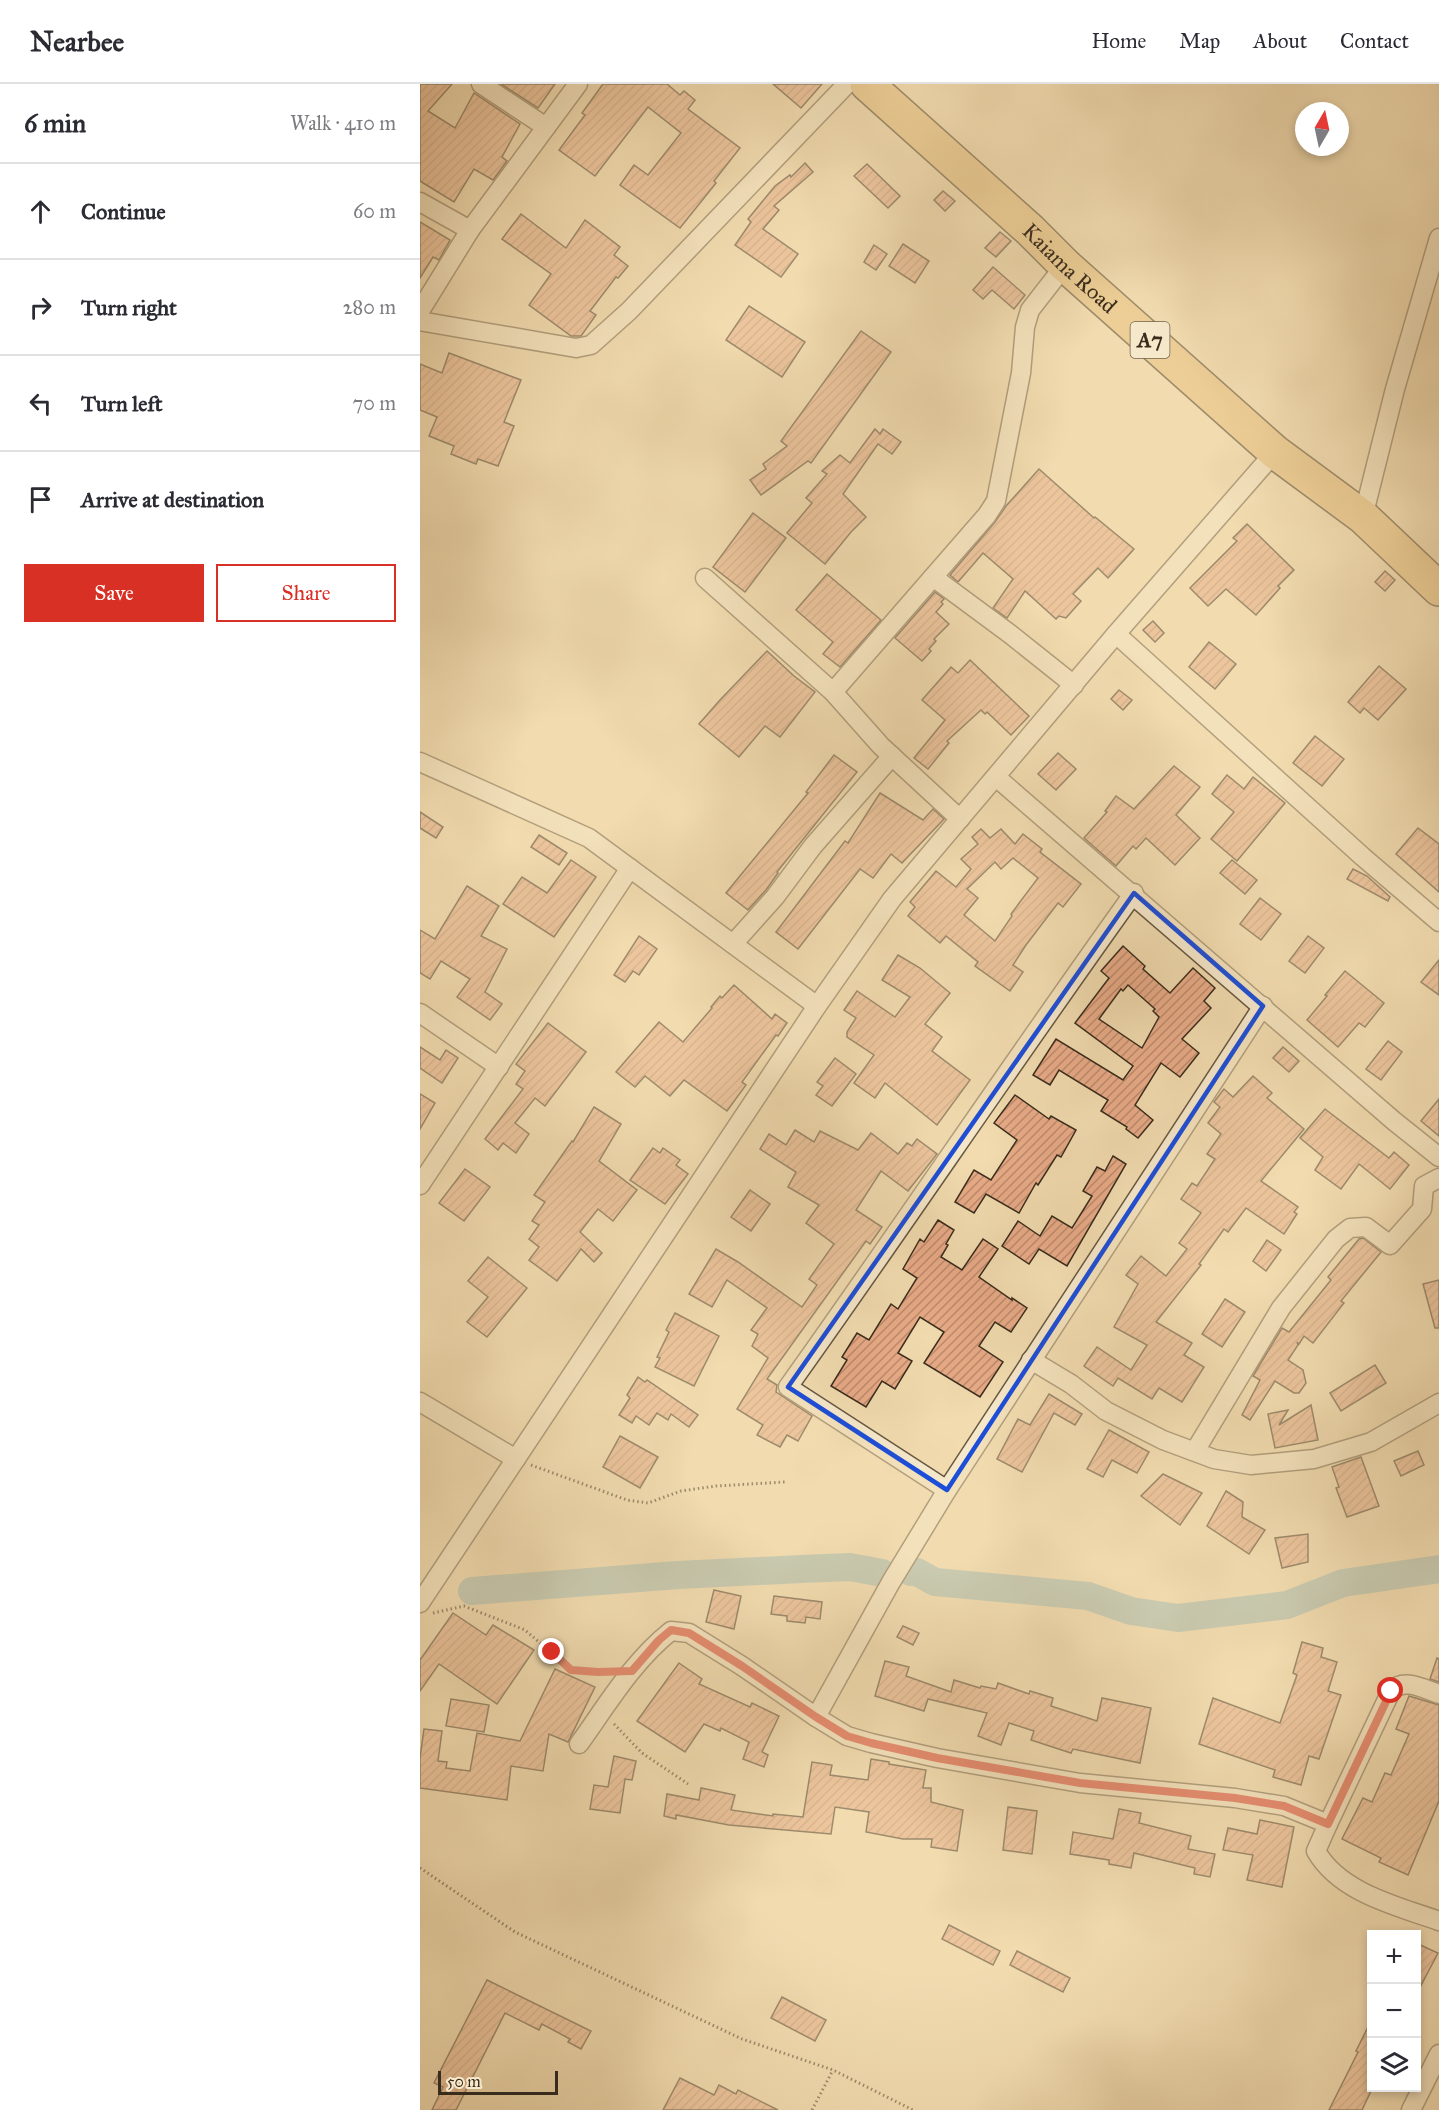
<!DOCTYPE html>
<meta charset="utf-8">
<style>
body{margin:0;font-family:"IM FELL Great Primer",serif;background:#f7f7f7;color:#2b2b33}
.controls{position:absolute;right:18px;bottom:18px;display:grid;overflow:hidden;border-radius:0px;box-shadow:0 3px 9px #0003}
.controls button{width:54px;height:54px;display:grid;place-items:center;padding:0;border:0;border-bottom:2px solid #e1e1e2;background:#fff;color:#2b2b33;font:30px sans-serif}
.compass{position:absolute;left:875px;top:18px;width:54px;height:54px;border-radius:50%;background:#fff;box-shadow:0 3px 9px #0003;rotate:9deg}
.scale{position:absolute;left:18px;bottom:15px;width:120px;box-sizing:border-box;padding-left:6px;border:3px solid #392c1c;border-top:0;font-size:16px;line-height:21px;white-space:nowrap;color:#392c1c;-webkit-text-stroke:4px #f6e8cb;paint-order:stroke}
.stop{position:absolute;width:18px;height:18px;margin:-14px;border:4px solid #d93025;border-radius:50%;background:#fff}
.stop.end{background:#d93025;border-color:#fff;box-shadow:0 2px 6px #0008}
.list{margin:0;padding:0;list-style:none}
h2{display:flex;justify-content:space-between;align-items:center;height:78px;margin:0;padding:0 24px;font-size:26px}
h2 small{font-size:20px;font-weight:400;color:#7c7c81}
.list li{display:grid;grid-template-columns:39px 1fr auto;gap:18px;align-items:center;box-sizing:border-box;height:96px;padding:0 24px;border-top:2px solid #e1e1e2}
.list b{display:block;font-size:22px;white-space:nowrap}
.list em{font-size:20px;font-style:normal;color:#7c7c81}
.actions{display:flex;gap:12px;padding:18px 24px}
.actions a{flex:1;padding:14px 0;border:2px solid #d93025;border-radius:0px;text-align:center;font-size:21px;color:#d93025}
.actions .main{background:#d93025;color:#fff}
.icon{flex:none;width:33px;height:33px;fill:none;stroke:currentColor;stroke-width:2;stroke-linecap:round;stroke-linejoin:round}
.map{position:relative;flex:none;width:1019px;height:2026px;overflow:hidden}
header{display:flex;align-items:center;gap:36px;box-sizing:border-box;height:84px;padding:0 30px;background:#fff;border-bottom:2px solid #e1e1e2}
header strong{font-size:28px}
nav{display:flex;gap:33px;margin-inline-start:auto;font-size:21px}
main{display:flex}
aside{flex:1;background:#fff}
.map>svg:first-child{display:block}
</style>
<header>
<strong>Nearbee</strong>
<nav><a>Home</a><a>Map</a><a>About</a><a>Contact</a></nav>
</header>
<main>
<aside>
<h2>6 min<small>Walk · 410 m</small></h2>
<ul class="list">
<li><svg class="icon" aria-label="ahead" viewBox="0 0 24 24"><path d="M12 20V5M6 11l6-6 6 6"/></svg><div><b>Continue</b></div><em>60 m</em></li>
<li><svg class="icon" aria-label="right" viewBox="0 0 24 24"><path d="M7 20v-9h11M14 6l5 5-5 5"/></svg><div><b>Turn right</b></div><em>280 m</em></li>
<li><svg class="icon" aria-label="left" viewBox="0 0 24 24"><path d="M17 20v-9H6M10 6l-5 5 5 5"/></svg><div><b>Turn left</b></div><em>70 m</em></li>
<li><svg class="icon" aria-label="arrive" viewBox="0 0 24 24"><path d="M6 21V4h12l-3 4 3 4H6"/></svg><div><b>Arrive at destination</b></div></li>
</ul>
<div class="actions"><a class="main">Save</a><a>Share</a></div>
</aside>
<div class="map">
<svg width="1019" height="2026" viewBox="0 0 1019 2026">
<defs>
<pattern id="building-hatch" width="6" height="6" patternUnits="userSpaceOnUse" patternTransform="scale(1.5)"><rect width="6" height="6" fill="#e8ab87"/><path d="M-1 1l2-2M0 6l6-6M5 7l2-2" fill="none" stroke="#bd8b6e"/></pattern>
</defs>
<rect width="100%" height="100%" fill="#f1dbaf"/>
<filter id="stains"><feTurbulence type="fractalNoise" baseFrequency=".00333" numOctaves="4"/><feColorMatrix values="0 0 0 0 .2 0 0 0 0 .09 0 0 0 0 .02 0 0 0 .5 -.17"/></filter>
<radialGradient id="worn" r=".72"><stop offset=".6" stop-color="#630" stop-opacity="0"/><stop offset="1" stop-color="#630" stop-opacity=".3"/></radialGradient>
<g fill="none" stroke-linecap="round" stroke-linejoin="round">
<!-- river -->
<g stroke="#9cb9b3" stroke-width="28">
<path d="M491,1488H497L515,1498L668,1512L711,1527L758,1534L867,1521L923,1499L1019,1485"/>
<path d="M52,1507L258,1491L381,1485L430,1483L462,1489"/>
</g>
</g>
<!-- building -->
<g fill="url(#building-hatch)" stroke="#392c1c" stroke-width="1.5" fill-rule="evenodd">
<path d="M0,0H32L8,27L35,44L54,9L100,40L82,73L87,77L73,96L54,85L34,118L0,97Z"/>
<path d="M81,0H135L118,24Z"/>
<path d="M183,0H247L260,11L264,7L275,16L268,25L320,64L294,97L296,99L260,144L200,101L214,81L228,91L261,49L228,23L175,92L139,66L165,31L162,29Z"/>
<path d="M353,0H402L381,24Z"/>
<path d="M385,79L393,88L354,122L359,126L343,145L378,170L361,193L315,161L331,138L328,135L355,102L370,91L371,93Z"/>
<path d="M447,80L480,112L468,124L434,92Z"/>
<path d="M523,107L535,117L525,127L514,116Z"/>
<path d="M101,130L146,164L165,136L200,163L194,171L208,182L198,194L196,193L170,227L176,231L161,252H151L109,221L131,190L82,155Z"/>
<path d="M0,138L30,156L19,176L13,173L0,194Z"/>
<path d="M580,148L591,157L576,173L565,164Z"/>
<path d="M483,160L509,177L495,199L469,182Z"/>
<path d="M454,161L467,170L456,186L444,178Z"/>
<path d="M573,183L605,211L594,225L572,206L563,215L553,206Z"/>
<path d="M329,222L385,258L362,293L306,256Z"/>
<path d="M441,247L471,268L391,379L388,377L341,411L330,396L346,385L343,380L367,362L361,357Z"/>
<path d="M29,269L101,296L84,338L94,342L78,382L58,375L56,380L31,370L34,362L9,352L17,333L0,326V280L22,289Z"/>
<path d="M455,345L460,350L463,345L481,358L472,370L458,360L423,410L446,433L431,448L405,480L367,449L392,419L386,414L407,390L402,387L420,371L430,379Z"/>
<path d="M619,385L674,434L675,433L714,465L688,494L678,484L653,510L661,517L646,534L639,532L636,535L605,507L587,534L573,524L593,495L563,469L538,498L530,491L575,438L586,422Z"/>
<path d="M333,429L366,454L325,508L293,483Z"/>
<path d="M827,440L874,486L858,502L860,504L836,531L806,505L788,522L770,504L817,457L813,454Z"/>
<path d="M965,487L975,496L965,507L955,498Z"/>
<path d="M407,490L461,536L420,583L403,570L413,558L376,526Z"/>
<path d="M515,508L524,515L521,518L523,520L516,528L529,540L514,555L516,557L509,565L511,567L502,577L475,554Z"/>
<path d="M733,537L744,549L735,558L723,546Z"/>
<path d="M789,558L816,580L795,605L769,583Z"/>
<path d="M347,567L374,592L395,608L360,653L345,642L319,673L279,640L300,616Z"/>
<path d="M550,576L609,632L591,651L567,628L565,630L561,626L527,657L529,659L508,685L494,674L525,636L502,616L531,583L538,589Z"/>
<path d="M959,582L986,605L958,636L944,624L940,629L928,618Z"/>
<path d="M699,606L712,616L703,626L691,615Z"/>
<path d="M895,652L924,675L902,702L873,679Z"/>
<path d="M638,669L656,685L636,706L618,690Z"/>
<path d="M414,671L437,688L357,788L358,789L346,806L328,826L306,809L388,709L386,708Z"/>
<path d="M754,682L780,703L756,731L780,754L755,781L726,754L716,765L713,762L696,782L664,754L687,728L685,727L696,712L714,725Z"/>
<path d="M807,691L824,705L833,693L865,719L817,777L791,755L814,728L792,710Z"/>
<path d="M460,709L503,736L513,725L524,735L482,779L471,770L453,794L440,785L378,865L356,848L425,757L428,759Z"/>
<path d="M0,728L23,743L16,754L0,744Z"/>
<path d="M998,744L1019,760V808L976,770Z"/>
<path d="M561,745L570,754L581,745L595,760L603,750L622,765L620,768L661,800L643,823L638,819L606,861L593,881L603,888L590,907L555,882L558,878L526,852L520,859L488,832L495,823L490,818L516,787L536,803L551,785L541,775L558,760L552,753ZM593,774L618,794L591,830L592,832L575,857L544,831L558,814L547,805L575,778L581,785Z"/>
<path d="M119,751L147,769L139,781L111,763Z"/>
<path d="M151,776L176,793L134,853L83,820L102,793L127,809Z"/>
<path d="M812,776L837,796L825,810L800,789Z"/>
<path d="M933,785L947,792L970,813L968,817L927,795Z"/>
<path d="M47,802L79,822L61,852L87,865L65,908L82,920L70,936L37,913L50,895L21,877L10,895L0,889V846L15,855Z"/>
<path d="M840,814L861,830L841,856L820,840Z"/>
<path d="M219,852L237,865L219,891L213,887L205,898L194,891Z"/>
<path d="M888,852L904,864L885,889L869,877Z"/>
<path d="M703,862L725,882L723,885L750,909L773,884L795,904L784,917L791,924L762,955L779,969L760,993L741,979L715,1021L733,1036L718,1054L706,1045L707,1043L681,1027L688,1016L639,986L630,1001L613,991L636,955L703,996L713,982L655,939L689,894L681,887ZM708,901L735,925L733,927L739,933L722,964L679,935L701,905L703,907Z"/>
<path d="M478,871L500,884L530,909L505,940L522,953L512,967L550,996L517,1041L465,999L455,1014L434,999L454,971L427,953V948L436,934L424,926L437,907L475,933L490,913L462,896Z"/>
<path d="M1019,876V911L1001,898Z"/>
<path d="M925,887L964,919L945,943L939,939L918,963L887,936L907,912L905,911Z"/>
<path d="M314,901L352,935L355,930L367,939L358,952L356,951L322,998L326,1001L307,1027L264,996L250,1012L225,992L215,1003L196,988L239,938L263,958L292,924L291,923L300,912L302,914Z"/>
<path d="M128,939L166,968L125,1022L115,1014L95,1039L109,1050L96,1069L83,1059L78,1066L65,1055L103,1005L96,1000L105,987L96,980Z"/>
<path d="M968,957L982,968L961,996L946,985Z"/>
<path d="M0,963L20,976L26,966L38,974L22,999L0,984Z"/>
<path d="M863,963L879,977L869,988L853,974Z"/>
<path d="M415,974L436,990L412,1022L396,1011L403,1002L397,998Z"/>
<path d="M833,992L852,1009L847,1014L884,1045L841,1097L878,1123L874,1128L877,1130L864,1150L826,1124L808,1148L804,1145L779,1180L781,1181L736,1238L772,1259L764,1271L784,1283L762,1318L739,1304L732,1315L698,1294L693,1302L664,1282L677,1263L711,1286L727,1261L694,1243L718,1200L706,1191L721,1172L746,1192L767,1165L759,1159L781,1129L761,1115L772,1099L777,1102L795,1075L787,1070L801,1050L788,1039L800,1023L794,1018L804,1005L813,1013Z"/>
<path d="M0,1010L15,1019L0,1045Z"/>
<path d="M595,1011L629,1035L631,1032L656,1046L641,1073L637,1071L618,1101L616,1099L599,1129L566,1110L554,1129L535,1118L554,1086L571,1096L597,1056L574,1039Z"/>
<path d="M1019,1015V1052L1001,1037Z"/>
<path d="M174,1023L201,1040L179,1077L217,1106L193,1137L178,1125L160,1148L182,1169L174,1178L161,1165L137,1197L109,1176L119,1163L109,1155L119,1141L112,1137L125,1118L114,1111L152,1057L153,1058Z"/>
<path d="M905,1025L969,1074L974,1068L989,1081L970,1105L939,1080L921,1105L895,1086L903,1073L880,1054Z"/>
<path d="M375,1046L394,1058L400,1047L438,1066L451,1049L478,1070L487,1059L492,1062L497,1055L517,1070L488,1107L461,1087L436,1126L462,1143L450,1160L446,1157L347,1295L357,1301L356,1308L392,1332L378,1357L367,1351L360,1363L337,1351L343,1341L317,1325L348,1274L332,1262L338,1250L331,1246L347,1224L307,1196L292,1223L269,1210L296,1165L318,1178L382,1223L397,1201L389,1195L414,1160L386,1139L399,1121L368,1103L376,1088L340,1065L349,1050L366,1061Z"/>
<path d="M233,1064L240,1069L243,1064L260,1076L256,1081L268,1090L245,1120L210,1096Z"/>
<path d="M693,1072L706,1080L647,1182L619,1165L609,1180L582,1162L598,1137L620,1152L632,1132L652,1144L672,1112L663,1107L677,1083L685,1087Z"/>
<path d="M45,1085L70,1103L44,1137L19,1119Z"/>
<path d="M330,1106L350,1120L331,1147L311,1133Z"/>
<path d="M518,1136L534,1146L526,1160L528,1161L521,1173L542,1186L563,1155L578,1165L559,1193L592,1216V1214L607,1224L591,1248L575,1238L559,1262L583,1278L560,1313L504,1279L524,1248L500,1233L478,1269L492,1277L475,1305L462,1297L446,1323L411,1302L427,1276L422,1273L437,1249L449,1256L471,1220L478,1225L497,1194L483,1185L500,1155L504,1158Z"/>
<path d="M943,1154L961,1168L921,1217L924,1219L893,1259L884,1252L879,1260L877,1258L878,1261L868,1276L883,1286L886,1299L879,1309H874L855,1297L830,1336L822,1331L840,1296L833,1292L862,1244L869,1248L911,1196L908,1193L939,1155Z"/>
<path d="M847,1156L861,1166L846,1187L833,1177Z"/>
<path d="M68,1173L107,1204L67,1253L47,1238L68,1213L48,1197Z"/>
<path d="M1019,1196V1244H1015L1003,1200Z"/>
<path d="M805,1215L825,1228L802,1263L782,1250Z"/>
<path d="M255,1229L299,1252L274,1302L235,1283L240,1274L237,1273L249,1248L246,1246Z"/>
<path d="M955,1281L966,1299L921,1327L910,1309Z"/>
<path d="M218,1293L225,1298L227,1296L278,1331L269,1343L251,1330L248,1336L237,1329L229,1341L216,1332L212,1339L199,1331L210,1314L207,1311Z"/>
<path d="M629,1310L662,1330L655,1341L634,1329L602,1388L577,1375L598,1335L610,1341Z"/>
<path d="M891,1321L898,1356L855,1364L848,1330L868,1326L859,1341Z"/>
<path d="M689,1346L729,1368L717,1389L692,1376L683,1393L667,1385Z"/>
<path d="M200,1352L238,1373L220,1404L183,1383Z"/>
<path d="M998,1367L1004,1381L981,1392L974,1377Z"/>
<path d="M941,1373L959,1422L927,1433L916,1404L919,1403L912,1383Z"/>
<path d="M743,1390L782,1409L760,1441L721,1412Z"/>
<path d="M806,1407L823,1418L822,1433L845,1446L829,1470L787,1442Z"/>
<path d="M888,1450V1478L862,1484L855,1454Z"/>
<path d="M294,1506L321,1512L314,1545L286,1538Z"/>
<path d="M354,1512L402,1518L400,1535L386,1533L385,1539L367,1537V1532L351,1530Z"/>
<path d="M33,1529L66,1551L73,1541L114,1566L77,1620L19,1580L0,1607V1576Z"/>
<path d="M483,1542L499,1549L493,1561L477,1553Z"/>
<path d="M882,1558L903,1564L901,1573L917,1578L908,1607L921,1611L899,1675L889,1672L881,1701L853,1693L855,1686L779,1660L793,1614L860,1639L877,1591L873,1589Z"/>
<path d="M1017,1574L1019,1575V1598L1010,1595Z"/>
<path d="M465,1577L489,1583L486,1592L531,1608L534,1596L560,1604L561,1602L576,1605L578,1599L609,1610L610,1607L633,1614L631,1622L677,1637L682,1614L731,1624L720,1679L653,1665L651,1669L611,1656L614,1647L589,1639L581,1661L558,1652L567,1629L508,1615L504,1627L455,1612Z"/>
<path d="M259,1579L282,1595L279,1600L330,1623L332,1619L359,1632L342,1668L348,1671L344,1683L323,1675L329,1658L301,1644L300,1647L284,1640L265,1668L217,1637Z"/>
<path d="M135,1585L175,1603L148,1658L129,1650L123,1687L91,1682L87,1716L0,1704V1674L4,1645L22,1647L18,1677L27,1678L26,1684L50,1687L57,1649L100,1657Z"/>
<path d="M989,1612L1019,1621V1717L988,1791L959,1778L961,1774L922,1755L943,1714L952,1718L965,1689L971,1691L989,1650L976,1645Z"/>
<path d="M31,1615L69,1621L64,1648L26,1642Z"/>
<path d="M194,1672L216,1677L212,1696L205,1695L200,1729L170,1725L174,1701L188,1703Z"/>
<path d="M451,1675L469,1678V1680L506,1686L503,1704H511V1718L543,1726L537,1767L511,1763L512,1755H483L446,1748L449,1728L415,1723L411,1750L309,1741L256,1731V1735L244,1732L247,1710L279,1716L281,1704L315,1711L311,1726L353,1732V1730L383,1733L392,1678L412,1681L410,1691L448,1696Z"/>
<path d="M588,1723L617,1727L612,1770L583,1766Z"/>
<path d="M699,1725L721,1729L719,1739L771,1752L768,1765L795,1770L790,1793L774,1790L775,1784L714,1769L711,1784L689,1780V1776L650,1770L653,1748L693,1755Z"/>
<path d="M840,1736L874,1743L862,1803L827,1796L833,1771L803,1766L808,1744L837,1750Z"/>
<path d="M529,1841L580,1867L573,1881L522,1855Z"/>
<path d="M996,1859L1018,1869L996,1911Z"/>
<path d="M597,1867L650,1894L643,1908L590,1881Z"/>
<path d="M67,1896L171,1947L161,1965L148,1958L150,1955L122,1940L119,1946L85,1929L36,2026H12L23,2003L14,1999Z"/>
<path d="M362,1913L406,1936L395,1957L351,1934Z"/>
<path d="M951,1937V2007L942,2026H909L938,1968L936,1967Z"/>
<path d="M260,1994L294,2011L299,2001L316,2010L318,2006L358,2026H243Z"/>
</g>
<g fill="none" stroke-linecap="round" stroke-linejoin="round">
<defs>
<g id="street">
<path d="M61,0L126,43"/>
<path d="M0,118L50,146"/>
<path d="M0,227L50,146L158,0"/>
<path d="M0,237L156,264L171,261L209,227L427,0"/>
<path d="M943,433L975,305L1019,154"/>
<path d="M513,493L590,550L654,601"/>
<path d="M285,494L413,608L461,662L540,735"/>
<path d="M696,550L943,773L1019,838"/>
<path d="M413,608L567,431L576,417L601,289L605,243L610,226L645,181"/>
<path d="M0,678L169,754L397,922"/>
<path d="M576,693L974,1037L1019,1073"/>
<path d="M313,860L355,813L393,762L472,672"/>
<path d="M0,929L79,983"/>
<path d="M0,1101L210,784"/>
<path d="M611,1276L651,1300L686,1327L743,1356L794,1375L831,1381L894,1375L951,1358L1019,1319"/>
<path d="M0,1318L96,1375"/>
<path d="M775,1367L861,1224L916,1155L930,1144L946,1143L970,1161L1002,1125L1004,1102L1019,1094"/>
<path d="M527,1406L368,1303C485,1139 596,973 714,809"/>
<path d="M0,1519L397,922L472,815L696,550L855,368"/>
<path d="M396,1633L471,1498L527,1406L843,922"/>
<path d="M159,1660C187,1621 213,1577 251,1547L269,1549L322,1582L396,1633L427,1652L451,1659L517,1674L660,1699L815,1714L864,1722L908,1740L896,1767C920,1809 977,1822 1019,1837"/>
<path d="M908,1740L971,1607C984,1593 1004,1605 1019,1610"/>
<path d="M991,2026L1019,1970"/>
</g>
<g id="highway">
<path id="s1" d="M447,0L610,146L645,181L855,368L943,433L1019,505"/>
</g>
</defs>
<!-- street casing -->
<use href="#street" stroke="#675841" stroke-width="21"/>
<!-- highway casing -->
<use href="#highway" stroke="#392c1c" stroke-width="36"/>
<!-- path -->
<g stroke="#392c1c" stroke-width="3" stroke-dasharray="1.5 3" stroke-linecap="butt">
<path d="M111,1381L207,1416L228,1419L261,1407L296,1402L365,1398"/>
<path d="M13,1529L44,1522L105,1546L151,1586L191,1588"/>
<path d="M194,1640L222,1669L268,1700"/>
<path d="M0,1784L95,1848L322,1955L413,1986L493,2026"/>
<path d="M392,2026L413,1986"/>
</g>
<!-- street -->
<use href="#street" stroke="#f6e8cb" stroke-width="18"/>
<!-- highway -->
<use href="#highway" stroke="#e8be78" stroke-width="33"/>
</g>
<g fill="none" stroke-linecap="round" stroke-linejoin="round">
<!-- route -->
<path stroke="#d93025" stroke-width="8" d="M132,1568L151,1586L178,1588L212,1587L239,1556L251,1546L269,1549L322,1582L396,1633L427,1652L451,1659L517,1674L660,1699L815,1714L864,1722L908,1740L971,1607"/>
</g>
<!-- marked area -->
<path d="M0 0H1019V2026H0ZM714,809L843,922L527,1406L368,1303Z" fill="#f1dbaf" fill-opacity=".55" fill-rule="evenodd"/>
<path fill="none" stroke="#1d4ed8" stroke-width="4.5" stroke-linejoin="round" d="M714,809L843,922L527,1406L368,1303Z"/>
<g text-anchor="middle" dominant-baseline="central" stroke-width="5" stroke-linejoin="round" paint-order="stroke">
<!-- shield labels -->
<rect fill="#f6e8cb" stroke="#726450" stroke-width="1.5" x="710.5" y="238" width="39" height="36" rx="4.5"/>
<g font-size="21" font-weight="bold" fill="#392c1c">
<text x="730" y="256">A7</text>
</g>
<!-- street labels -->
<g font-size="22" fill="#392c1c" stroke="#f6e8cb">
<text stroke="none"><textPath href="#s1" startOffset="274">Kaiama Road</textPath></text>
</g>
</g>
<rect width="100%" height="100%" filter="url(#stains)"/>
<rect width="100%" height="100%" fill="url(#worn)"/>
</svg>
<div class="controls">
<button>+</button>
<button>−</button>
<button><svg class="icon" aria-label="layers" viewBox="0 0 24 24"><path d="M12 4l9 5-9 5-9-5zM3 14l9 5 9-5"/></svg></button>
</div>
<svg class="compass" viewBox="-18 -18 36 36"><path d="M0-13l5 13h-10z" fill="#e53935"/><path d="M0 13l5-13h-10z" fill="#7c7c81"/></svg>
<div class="scale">50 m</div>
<div class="stop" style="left:971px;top:1607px"></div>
<div class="stop end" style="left:132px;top:1568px"></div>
</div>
</main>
